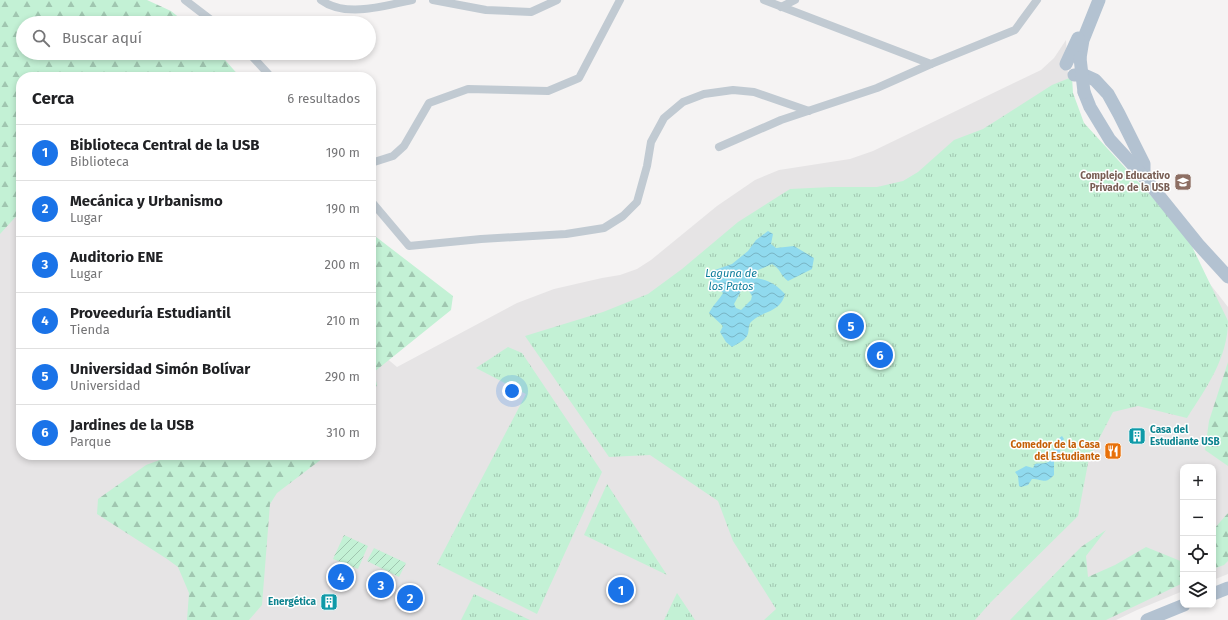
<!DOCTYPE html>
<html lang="es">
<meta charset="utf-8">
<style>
body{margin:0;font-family:"Fira Sans",sans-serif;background:#f6f6f6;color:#202124}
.controls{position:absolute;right:12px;bottom:12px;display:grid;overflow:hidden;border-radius:8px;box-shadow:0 2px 6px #0003}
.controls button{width:36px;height:36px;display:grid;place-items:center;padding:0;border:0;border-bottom:1px solid #e0e0e0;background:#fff;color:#202124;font:20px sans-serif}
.you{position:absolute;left:512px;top:391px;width:14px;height:14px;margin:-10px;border:3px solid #fff;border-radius:50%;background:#1a73e8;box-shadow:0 0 0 6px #1a73e833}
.badge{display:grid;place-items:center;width:26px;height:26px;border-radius:50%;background:#1a73e8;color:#fff;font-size:13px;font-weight:700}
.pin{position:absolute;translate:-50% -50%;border:2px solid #fff;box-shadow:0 1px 4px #0006}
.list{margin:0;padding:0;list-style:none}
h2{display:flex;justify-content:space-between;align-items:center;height:52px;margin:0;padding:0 16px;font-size:17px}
h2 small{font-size:13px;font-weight:400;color:#757577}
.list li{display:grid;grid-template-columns:26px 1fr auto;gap:12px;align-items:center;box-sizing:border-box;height:56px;padding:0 16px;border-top:1px solid #e0e0e0}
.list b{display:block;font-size:15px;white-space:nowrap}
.list p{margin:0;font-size:13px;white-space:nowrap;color:#757577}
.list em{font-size:13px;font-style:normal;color:#757577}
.icon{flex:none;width:22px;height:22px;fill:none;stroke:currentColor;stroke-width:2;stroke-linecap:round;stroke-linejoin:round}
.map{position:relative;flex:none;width:1228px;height:620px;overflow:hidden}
.search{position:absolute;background:#fff;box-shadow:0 2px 6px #0003;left:16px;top:16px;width:360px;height:44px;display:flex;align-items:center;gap:10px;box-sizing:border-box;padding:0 14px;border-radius:22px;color:#757577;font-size:15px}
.panel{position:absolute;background:#fff;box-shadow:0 2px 6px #0003;left:16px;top:72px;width:360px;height:388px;border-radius:16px}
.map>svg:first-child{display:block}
</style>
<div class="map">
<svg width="1228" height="620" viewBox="0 0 1228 620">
<defs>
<pattern id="grass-tufts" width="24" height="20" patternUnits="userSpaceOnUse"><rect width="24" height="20" fill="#c3f1d5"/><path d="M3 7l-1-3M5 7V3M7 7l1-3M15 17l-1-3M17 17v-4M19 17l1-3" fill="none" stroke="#a0c6b0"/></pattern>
<pattern id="forest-firs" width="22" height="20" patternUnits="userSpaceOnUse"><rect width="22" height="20" fill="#c3f1d5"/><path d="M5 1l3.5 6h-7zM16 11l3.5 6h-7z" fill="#a0c6b0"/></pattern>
<pattern id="garden-furrows" width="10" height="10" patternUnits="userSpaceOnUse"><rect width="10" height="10" fill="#c3f1d5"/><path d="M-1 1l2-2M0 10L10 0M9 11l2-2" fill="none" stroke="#a0c6b0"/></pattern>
<pattern id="water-waves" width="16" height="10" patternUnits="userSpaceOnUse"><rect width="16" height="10" fill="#90daee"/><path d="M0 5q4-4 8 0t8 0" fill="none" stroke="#78b4c4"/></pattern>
</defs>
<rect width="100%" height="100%" fill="#f5f3f3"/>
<!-- education -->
<path fill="#e6e4e5" d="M0,22L23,53L21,77V455H371V345L397,367L517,303L554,289L602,278L620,275L637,269L651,260L717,206L755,180L779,170L850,159L873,151L1041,70L1054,58L1066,40L1068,74L1074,101L1082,121L1228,307V574L1213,580V467H1183V591L1137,610L1116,620H0Z"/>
<!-- grass -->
<g fill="url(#grass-tufts)">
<path d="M1072,77L1073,93L1084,123L1186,234L1228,321C1228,358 1206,388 1187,418L1138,406L1113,412L1089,458L1078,516L991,602L975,620H764L776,609L733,541L718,501L650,455L609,457L525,336L603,312L648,294L682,269L738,222L790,189L831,187H877L903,181L918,172L954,140L983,129L1052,85Z"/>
<path d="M508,347L522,353L602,472L537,614L437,564L526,394L476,368Z"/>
<path d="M607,484L667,575L584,535Z"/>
<path d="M677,593L695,620H664Z"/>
<path d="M474,594L530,620H461Z"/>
</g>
<!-- forest -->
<g fill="url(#forest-firs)">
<path d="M0,0H147L171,11L186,23H23V53H219L240,77H21V211L0,234Z"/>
<path d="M371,233L453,296L451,310L374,372L377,385L371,396Z"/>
<path d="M1228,362V466L1205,450L1209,421Z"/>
<path d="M173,455H327L277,493L270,504L262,605L249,620H187L189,593L178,567L167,559L97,514L98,499L146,465Z"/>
<path d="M1228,513V561L1224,565L1213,569V530Z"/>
<path d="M1106,530L1086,556L1088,577L1115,565L1146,547L1183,562V583L1106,620H1010L1081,547Z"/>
</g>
<!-- garden -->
<g fill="url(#garden-furrows)">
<path d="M344,535L368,546L358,569L333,559Z"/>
<path d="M374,548L406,563L399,577L367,561Z"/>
</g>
<!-- water -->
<g fill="url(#water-waves)" fill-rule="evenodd">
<path d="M768,231L773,234L771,244L776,248L794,246L814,258L812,269L788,281C781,276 780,268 772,264L756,271L755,278C767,279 777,285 785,294C780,313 764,310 752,321C747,325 750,331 747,336C744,341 737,344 732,347L726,342L720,332L723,326L709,313C713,305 719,300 723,293L709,278L712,271L732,264L748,251L756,240ZM745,289L749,291L752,296L751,300L741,310L736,308L734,304L741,291Z"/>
<path d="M1062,436L1064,439C1060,443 1060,447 1060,453L1054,461V475C1045,485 1043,479 1032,479L1028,485L1021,487L1019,486L1018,476L1015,472L1026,466L1033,468L1035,464C1038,463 1041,464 1045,463C1054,462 1052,450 1055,444C1057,440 1059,438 1062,436Z"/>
</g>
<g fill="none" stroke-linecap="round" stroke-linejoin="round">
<!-- street -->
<g stroke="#c1cad2" stroke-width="8">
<path d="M185,0L215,23"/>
<path d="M321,0C345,18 385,6 412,0"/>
<path d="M433,0L486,10L531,12L557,0"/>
<path d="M764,0L931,64L1015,30L1037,0"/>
<path d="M781,7L795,0"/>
<path d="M249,53L271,77"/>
<path d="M719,147L781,120L877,88L931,64"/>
<path d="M371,163L393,156L404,146L429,103L468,89L548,91L579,78L620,0"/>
<path d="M371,201L409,246L481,239L566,234L604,228L623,216L637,202L647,166L651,142L664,118L683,102L704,94L733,90L754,92L809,111"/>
</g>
<!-- primary -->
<g stroke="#b3c2d1" stroke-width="13">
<path d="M1080,58L1083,40L1099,0"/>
<path d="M1066,64L1078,38"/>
<path d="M1074,75H1084L1095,80L1108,94L1119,114L1144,164V177"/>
<path d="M1084,92L1090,107L1110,140L1144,177L1198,244L1228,277"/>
<path d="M1213,594L1228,588"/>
<path d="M1147,620L1184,605"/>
</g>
<!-- primary-bridge -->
<path stroke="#b3c2d1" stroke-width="13" d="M1080,58L1084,92"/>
</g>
<!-- icons -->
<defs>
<symbol id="school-square" viewBox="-11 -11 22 22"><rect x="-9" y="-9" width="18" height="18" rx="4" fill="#8d6e63" stroke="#fff"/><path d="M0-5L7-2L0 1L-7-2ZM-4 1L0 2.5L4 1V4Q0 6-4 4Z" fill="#fff"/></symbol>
<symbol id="building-square" viewBox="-11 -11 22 22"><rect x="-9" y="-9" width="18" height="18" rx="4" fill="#0f9aa8" stroke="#fff"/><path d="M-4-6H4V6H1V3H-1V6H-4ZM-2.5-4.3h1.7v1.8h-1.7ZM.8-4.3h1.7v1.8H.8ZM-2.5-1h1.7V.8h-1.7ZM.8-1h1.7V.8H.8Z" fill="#fff"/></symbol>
<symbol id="restaurant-square" viewBox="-11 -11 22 22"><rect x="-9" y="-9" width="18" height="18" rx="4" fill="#e8710a" stroke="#fff"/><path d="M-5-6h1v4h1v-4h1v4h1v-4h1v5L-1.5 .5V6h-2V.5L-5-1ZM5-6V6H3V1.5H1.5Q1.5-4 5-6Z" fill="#fff"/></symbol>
</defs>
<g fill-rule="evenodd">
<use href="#school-square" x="1173" y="172" width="20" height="20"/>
<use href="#building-square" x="1127" y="426" width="20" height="20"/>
<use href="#restaurant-square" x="1103" y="441" width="20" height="20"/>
<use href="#building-square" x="319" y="592" width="20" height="20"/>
</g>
<g text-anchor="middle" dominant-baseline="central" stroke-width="3" stroke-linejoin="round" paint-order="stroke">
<!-- education labels -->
<g font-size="10" font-weight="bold" fill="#785e54" stroke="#fff" text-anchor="end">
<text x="1170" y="176">Complejo Educativo<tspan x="1170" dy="12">Privado de la USB</tspan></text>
</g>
<!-- culture labels -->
<g font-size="10" font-weight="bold" fill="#0d838f" stroke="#fff" text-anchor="start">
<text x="1150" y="430">Casa del<tspan x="1150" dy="12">Estudiante USB</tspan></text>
<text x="316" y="602" text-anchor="end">Energética</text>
</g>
<!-- food labels -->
<g font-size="10" font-weight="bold" fill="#c56008" stroke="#fff" text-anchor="end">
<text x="1100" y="445">Comedor de la Casa<tspan x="1100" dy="12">del Estudiante</tspan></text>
</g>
<!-- water labels -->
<g font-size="11" font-style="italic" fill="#0c7c9b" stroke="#fff">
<text x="731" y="273">Laguna de<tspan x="731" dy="13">los Patos</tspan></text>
</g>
</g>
</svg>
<div class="controls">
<button>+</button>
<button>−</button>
<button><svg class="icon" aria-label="locate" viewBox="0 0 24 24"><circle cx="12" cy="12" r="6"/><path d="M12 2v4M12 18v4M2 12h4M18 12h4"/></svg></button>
<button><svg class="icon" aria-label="layers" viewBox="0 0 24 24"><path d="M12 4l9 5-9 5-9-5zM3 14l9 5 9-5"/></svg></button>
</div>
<div class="you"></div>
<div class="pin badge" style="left:621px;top:590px">1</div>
<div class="pin badge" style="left:410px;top:598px">2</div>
<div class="pin badge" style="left:381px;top:585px">3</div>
<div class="pin badge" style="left:341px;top:577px">4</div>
<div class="pin badge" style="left:851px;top:326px">5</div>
<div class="pin badge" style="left:880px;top:355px">6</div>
<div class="search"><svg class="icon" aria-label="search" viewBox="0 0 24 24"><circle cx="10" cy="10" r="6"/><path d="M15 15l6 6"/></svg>Buscar aquí</div>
<section class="panel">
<h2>Cerca<small>6 resultados</small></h2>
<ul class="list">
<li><span class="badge">1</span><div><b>Biblioteca Central de la USB</b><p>Biblioteca</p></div><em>190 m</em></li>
<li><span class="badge">2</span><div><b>Mecánica y Urbanismo</b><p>Lugar</p></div><em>190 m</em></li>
<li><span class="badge">3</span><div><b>Auditorio ENE</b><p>Lugar</p></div><em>200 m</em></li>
<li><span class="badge">4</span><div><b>Proveeduría Estudiantil</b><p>Tienda</p></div><em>210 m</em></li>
<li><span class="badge">5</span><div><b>Universidad Simón Bolívar</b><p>Universidad</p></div><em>290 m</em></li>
<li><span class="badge">6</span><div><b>Jardines de la USB</b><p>Parque</p></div><em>310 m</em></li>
</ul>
</section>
</div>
